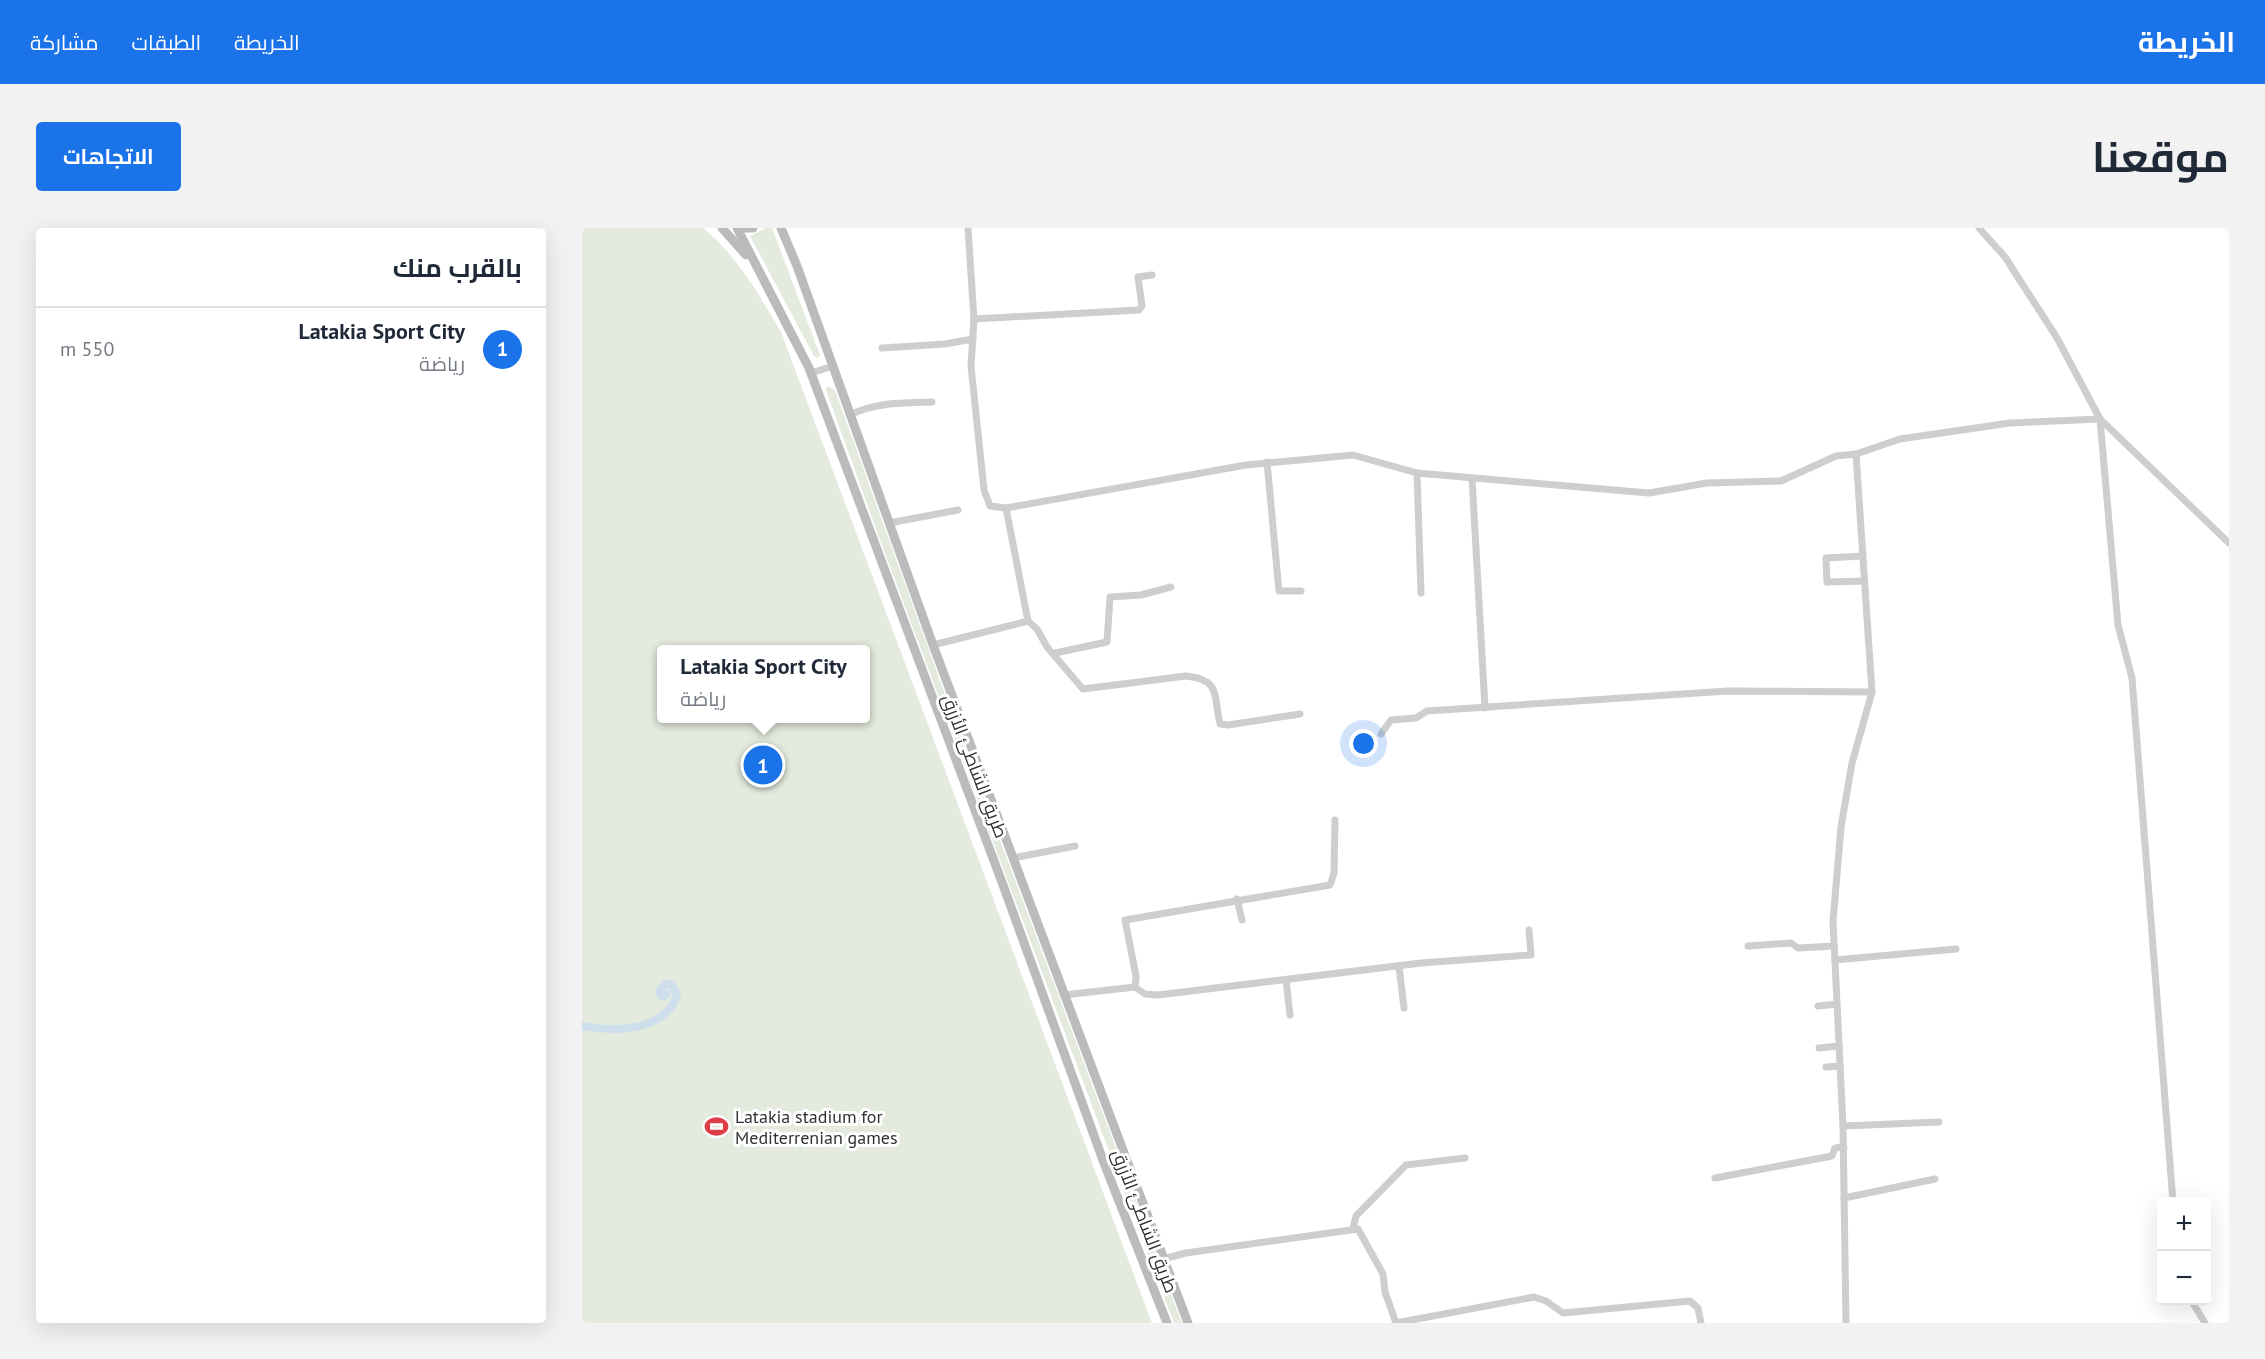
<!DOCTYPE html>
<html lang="ar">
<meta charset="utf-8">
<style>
body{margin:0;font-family:"PT Sans",Cairo,sans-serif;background:#f2f2f3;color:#1f2937;direction:rtl}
.controls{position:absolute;right:18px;bottom:18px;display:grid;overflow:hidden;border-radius:6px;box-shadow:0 6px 24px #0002}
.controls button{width:54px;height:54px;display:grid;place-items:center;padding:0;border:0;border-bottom:2px solid #e0e1e3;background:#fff;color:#1f2937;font:30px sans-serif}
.you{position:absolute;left:782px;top:516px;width:21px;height:21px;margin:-15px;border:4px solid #fff;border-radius:50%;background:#1a73e8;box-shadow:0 0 0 9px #1a73e833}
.badge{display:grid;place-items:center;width:39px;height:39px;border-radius:50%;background:#1a73e8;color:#fff;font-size:20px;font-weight:700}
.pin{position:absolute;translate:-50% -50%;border:3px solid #fff;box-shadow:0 2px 6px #0006}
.popup{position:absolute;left:75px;top:417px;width:213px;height:78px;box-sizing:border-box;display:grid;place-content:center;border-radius:6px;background:#fff;filter:drop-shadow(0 2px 4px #0005);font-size:20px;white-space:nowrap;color:#747a83}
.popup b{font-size:22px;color:#1f2937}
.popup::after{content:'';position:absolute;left:50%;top:100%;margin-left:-12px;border:12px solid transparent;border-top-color:#fff}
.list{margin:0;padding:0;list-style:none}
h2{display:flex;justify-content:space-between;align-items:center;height:78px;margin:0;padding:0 24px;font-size:26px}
h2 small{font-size:20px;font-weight:400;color:#747a83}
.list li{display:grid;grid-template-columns:39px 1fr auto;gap:18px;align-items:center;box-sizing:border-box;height:84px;padding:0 24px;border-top:2px solid #e0e1e3}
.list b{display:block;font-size:22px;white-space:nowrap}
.list p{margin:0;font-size:20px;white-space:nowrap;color:#747a83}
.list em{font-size:20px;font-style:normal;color:#747a83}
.map{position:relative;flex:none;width:1647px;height:1095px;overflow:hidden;direction:ltr;border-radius:6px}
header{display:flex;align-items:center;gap:36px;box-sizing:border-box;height:84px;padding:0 30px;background:#1a73e8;color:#fff}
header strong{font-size:28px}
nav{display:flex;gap:33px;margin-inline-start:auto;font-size:21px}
.intro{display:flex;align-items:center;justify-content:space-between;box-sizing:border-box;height:144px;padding:0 36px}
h1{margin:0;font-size:42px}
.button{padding:15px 27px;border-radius:6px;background:#1a73e8;color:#fff;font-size:21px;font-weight:700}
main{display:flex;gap:36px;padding:0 36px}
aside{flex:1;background:#fff;border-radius:6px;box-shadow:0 6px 24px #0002}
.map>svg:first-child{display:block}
</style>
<header>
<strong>الخريطة</strong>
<nav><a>الخريطة</a><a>الطبقات</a><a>مشاركة</a></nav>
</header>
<div class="intro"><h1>موقعنا</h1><a class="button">الاتجاهات</a></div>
<main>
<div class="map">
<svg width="1647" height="1095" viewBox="0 0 1647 1095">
<rect width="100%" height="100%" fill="#fff"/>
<!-- green -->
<g fill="#e4eadd" fill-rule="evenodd">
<path d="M0,0H121C155,27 177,67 199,104L570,1095H0ZM79,422H283V490H79Z"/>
<path d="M184,0H190L238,127L236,130L232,128L168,8Z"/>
<path d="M246,158L253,162L360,458L600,1095H592L560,1011L298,312L244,162Z"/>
</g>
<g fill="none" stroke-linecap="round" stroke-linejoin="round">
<!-- canal -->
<path stroke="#cedfec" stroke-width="8" d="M0,798C31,804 83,804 95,767L90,757L85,755L77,763L79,768L82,769L85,766"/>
<!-- minor -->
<g stroke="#cecece" stroke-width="7">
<path d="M386,0L392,91L389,138L402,262L408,278L424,280L664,237L771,227L835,245L1067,265L1125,255L1199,253L1254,228L1274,226L1318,211L1428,195L1518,191L1536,397L1550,450L1591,974"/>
<path d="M1397,0L1423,29L1475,110L1518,191L1647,315"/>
<path d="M392,91L557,82L560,78L556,49L570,47"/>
<path d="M300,120L363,116L391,111"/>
<path d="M229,145L251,138"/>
<path d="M268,187C292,174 323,175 350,174"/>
<path d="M685,234L697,363H719"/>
<path d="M835,245L839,365"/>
<path d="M890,250L903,480"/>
<path d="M307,295L376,282"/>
<path d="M1281,328L1244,330L1245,354L1282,353"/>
<path d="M446,393L455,401L465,419L501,461L604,448C640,452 631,468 638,496L646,497L718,486"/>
<path d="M351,417L446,393L424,280"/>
<path d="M473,425L525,414L528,369L559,367L589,359"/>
<path d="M799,506L809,492L834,490L845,483L1146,463L1290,464"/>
<path d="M431,630L493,618"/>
<path d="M655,671L660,692"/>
<path d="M1166,718L1209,715L1216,720L1252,718"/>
<path d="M1253,732L1374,721"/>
<path d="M817,738L822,780"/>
<path d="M704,752L708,787"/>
<path d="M553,759L563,766L576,767L839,735L949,727L947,702"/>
<path d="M482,767L553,759L554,748L543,692L748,657L752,645L753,592"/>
<path d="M1236,778L1255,776"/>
<path d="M1237,820L1257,818"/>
<path d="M1244,839L1258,838"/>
<path d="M1261,898L1357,894"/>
<path d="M1133,950L1250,928L1253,920L1262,919"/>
<path d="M1262,970L1353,951"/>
<path d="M771,1001L774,988L824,937L883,930"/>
<path d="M581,1031L604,1025L776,1001L801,1046L803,1064L814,1095"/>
<path d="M1609,1072L1623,1095"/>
<path d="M814,1095L952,1069L964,1073L981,1085L1108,1073L1116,1080L1119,1095"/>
<path d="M1264,1095L1261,898L1251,693L1259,599L1270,535L1290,464L1274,226"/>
</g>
<!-- secondary -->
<g stroke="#bbb" stroke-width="9">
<path d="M140,0L164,27"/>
<path d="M155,0L227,140L421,657L522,935L585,1095"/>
<path d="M162,0H171"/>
<path d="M199,0L215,38L351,417L606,1095"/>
</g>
</g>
<!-- icons -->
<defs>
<symbol id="stadium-bare" viewBox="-9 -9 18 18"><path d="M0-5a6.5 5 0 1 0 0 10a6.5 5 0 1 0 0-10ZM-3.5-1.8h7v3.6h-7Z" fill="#dd3e47" stroke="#fff" stroke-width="2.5" paint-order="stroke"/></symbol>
</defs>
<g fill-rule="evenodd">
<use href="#stadium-bare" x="118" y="882" width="33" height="33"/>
</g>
<g text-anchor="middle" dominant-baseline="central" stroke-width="6" stroke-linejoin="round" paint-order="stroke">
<!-- street labels -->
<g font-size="18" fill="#313131" stroke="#fff">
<text transform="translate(393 538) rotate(69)">طريق الشاطئ الأزرق</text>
<text transform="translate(563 993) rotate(69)">طريق الشاطئ الأزرق</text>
</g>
<!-- poi labels -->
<g font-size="18" fill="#313131" stroke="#fff" text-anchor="start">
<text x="153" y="888">Latakia stadium for<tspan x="153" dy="21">Mediterrenian games</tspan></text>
</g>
</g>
</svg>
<div class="controls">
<button>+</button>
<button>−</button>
</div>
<div class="you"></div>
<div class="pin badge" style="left:181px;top:537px">1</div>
<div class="popup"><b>Latakia Sport City</b>رياضة</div>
</div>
<aside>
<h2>بالقرب منك<small></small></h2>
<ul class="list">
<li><span class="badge">1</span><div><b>Latakia Sport City</b><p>رياضة</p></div><em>550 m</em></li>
</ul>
</aside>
</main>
